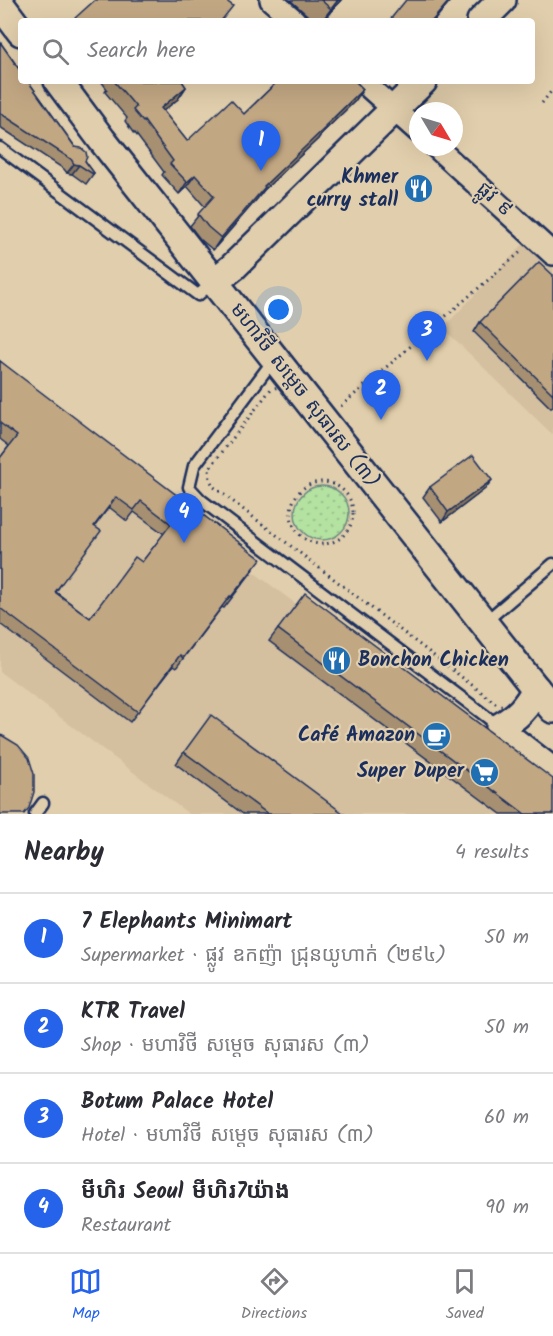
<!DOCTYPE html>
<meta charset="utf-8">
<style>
body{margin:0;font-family:Kalam,"Noto Sans Khmer",sans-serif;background:#f7f7f7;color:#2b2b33}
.compass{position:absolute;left:409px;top:102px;width:54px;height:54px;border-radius:50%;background:#fff;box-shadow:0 6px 24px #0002;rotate:128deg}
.you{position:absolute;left:279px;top:310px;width:21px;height:21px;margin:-15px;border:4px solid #fff;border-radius:50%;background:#1a73e8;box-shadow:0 0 0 9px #1a73e833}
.badge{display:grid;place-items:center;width:39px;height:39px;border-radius:50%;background:#2563eb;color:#fff;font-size:20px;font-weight:700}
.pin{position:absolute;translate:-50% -50px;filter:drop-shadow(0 2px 3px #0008)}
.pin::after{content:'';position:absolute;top:32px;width:21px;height:18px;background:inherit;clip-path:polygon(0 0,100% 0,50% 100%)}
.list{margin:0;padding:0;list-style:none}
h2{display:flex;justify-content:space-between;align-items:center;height:78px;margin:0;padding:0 24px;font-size:26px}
h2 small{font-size:20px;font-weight:400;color:#7c7c81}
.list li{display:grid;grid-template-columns:39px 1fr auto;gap:18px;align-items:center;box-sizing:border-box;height:90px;padding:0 24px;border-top:2px solid #e1e1e2}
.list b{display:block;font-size:22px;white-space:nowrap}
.list p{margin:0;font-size:20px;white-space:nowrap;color:#7c7c81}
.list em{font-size:20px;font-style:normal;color:#7c7c81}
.icon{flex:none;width:33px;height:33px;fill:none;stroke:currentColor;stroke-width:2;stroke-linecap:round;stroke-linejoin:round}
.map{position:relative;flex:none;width:553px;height:814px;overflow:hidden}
.search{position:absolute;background:#fff;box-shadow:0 6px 24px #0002;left:18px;right:18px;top:18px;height:66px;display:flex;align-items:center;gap:15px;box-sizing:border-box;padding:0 21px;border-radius:6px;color:#7c7c81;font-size:22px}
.sheet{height:438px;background:#fff}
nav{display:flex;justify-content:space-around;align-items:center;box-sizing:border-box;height:84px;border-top:2px solid #e1e1e2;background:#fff;font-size:16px;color:#7c7c81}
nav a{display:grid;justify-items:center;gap:3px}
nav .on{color:#2563eb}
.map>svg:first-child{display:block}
</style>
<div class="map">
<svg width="553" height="814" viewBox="0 0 553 814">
<defs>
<pattern id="grass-dots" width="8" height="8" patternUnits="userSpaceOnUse" patternTransform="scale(1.5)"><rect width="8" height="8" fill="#b4e2a1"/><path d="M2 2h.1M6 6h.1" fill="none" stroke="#9ac28d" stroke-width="1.8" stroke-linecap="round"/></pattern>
</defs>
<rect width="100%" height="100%" fill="#e1ceac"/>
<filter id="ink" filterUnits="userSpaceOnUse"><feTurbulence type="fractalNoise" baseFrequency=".0167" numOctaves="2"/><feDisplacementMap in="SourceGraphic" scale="12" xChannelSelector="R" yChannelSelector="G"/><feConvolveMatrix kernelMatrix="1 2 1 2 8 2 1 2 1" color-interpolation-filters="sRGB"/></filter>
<g filter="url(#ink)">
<!-- built -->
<g fill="#d4bf9f">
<path d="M539,228L553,241V435L443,328Z"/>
<path d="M0,382L553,797V814H189L0,672Z"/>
</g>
<!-- grass -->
<circle fill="url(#grass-dots)" stroke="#688880" stroke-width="1.5" cx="322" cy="513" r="27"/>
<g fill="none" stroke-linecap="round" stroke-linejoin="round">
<defs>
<g id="service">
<path d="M0,148L198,295L214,282"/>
<path d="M276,361L266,370L194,466L189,487L201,500L500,727"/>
<path d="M485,622L553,564"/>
<path d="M35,814L43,803"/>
</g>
<g id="minor">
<path d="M271,0L295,21"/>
<path d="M362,81L418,131"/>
<path d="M436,147L553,254"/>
<path d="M500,727L553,768"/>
</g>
<g id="tertiary">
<path d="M0,4L21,32"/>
<path d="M481,21L502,0"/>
<path d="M58,81L102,140L536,689L553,709"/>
<path d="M214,282L233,267L423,81"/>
<path d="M500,727C518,716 526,708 536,689"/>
</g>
</defs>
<!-- service casing -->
<use href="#service" stroke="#1b2f5e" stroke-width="15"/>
<!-- minor casing -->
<use href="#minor" stroke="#1b2f5e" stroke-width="26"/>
<!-- tertiary casing -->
<use href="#tertiary" stroke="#1b2f5e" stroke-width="32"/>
<!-- path -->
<g stroke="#1b2f5e" stroke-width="3" stroke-dasharray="1.5 4.5" stroke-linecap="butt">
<path d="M542,103L553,89"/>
<path d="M279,387L285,391L518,686L520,695C513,703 508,706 498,705L214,487L210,480L209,469L271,389Z"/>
<path d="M341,406L523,250"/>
<circle cx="322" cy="513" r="31"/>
</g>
<!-- service -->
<use href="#service" stroke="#e1ceac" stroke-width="10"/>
<!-- minor -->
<use href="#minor" stroke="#e1ceac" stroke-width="21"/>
<!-- tertiary -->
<use href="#tertiary" stroke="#e1ceac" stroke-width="27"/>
</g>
<!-- wall -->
<g fill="#a79071" stroke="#1b2f5e" stroke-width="1.5" fill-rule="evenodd">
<path d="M290,0H341L323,21H314Z"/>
<path d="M0,42L94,173L86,184L72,174L67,173L64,169L0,127Z"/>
<path d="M101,81H182L186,87L178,99L163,111L187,141L244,114L273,86L272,84L274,81H355L363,89L355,101L322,133L318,139L264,190L257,199L213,250L200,239L190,226L205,207L187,186L179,194L162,175L164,172L135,133L134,134L125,121L127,118L105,92L107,89Z"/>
<path d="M553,275V407L551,408L474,332L480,322Z"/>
<path d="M0,361L254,569L224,608L222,607L176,668L173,666L130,722L0,624V458L9,446L0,439ZM109,507L127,521L134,512L164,534L142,562L90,618L56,592L95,526Z"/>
<path d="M430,487L485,489L442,522L423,497Z"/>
<path d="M278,629L553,814H501L269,641Z"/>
<path d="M184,752L344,814H243L176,764Z"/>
</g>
<!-- shaded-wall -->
<g fill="#88755c" stroke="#1b2f5e" stroke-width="1.5">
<path d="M338,0H341L322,21L331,9Z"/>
<path d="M450,0H451L434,21H432Z"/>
<path d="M186,87L178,99L153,119L161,108Z"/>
<path d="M363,89L355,101L322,133L318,139L264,190L257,199L213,250L221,238L264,186Z"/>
<path d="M74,164L79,165L72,174L67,173Z"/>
<path d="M195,175L187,186L179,194L187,182Z"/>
<path d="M492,480L485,489L442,522L448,512Z"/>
</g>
<!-- building -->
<g fill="#c2a783" stroke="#1b2f5e" stroke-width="1.5" fill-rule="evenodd">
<path d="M95,0H225L233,6L221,21H77L75,18Z"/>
<path d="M321,0H338L331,9Z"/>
<path d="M406,0H450L432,21H389Z"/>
<path d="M0,42L21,72V81H28L75,147L81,148L86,152L87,157L85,161L94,173L93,174L79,165L74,164L71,159L0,113Z"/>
<path d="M114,81H182L186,87L161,108L187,141L231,100L244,114L278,81H355L363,89L325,126L326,127L264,186L265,187L221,238L208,227L198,214L214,196L195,175L187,182L170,164L173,161L144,121L143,122L133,110L136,107Z"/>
<path d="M539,262L553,275V394L480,322Z"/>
<path d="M0,361L261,559L231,597L230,596L183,658L180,655L138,712L0,608V458L17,436L0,423ZM116,497L134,510L141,501L171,524L142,562L135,557L90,618L55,592L101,531L94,526Z"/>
<path d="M473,455L492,480L448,512L430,487Z"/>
<path d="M305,593L553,779V814H525L278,629Z"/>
<path d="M211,715L344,814H268L184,752Z"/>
<path d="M0,735L3,736L18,745L29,758L34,774V792L29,808L24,814H0Z"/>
</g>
</g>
<!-- icons -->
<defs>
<symbol id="restaurant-disc" viewBox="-11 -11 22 22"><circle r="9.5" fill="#1f6fb2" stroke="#e1ceac"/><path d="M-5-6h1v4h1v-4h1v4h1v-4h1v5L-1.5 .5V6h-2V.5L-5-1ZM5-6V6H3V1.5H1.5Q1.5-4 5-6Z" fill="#fff"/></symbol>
<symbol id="cafe-disc" viewBox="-11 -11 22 22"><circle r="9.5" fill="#1f6fb2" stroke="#e1ceac"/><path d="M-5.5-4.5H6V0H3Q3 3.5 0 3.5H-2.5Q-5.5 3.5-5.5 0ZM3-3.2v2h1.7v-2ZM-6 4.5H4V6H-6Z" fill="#fff"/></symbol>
<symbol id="supermarket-disc" viewBox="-11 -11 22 22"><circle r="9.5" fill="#1f6fb2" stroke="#e1ceac"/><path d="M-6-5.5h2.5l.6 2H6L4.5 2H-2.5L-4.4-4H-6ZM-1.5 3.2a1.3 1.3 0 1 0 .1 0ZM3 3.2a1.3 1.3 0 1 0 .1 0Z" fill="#fff"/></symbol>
</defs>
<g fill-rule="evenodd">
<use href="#restaurant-disc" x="402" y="172" width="33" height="33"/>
<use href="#restaurant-disc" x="320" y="644" width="33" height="33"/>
<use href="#cafe-disc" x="420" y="720" width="33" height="33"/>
<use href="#supermarket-disc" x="468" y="756" width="33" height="33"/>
</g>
<g text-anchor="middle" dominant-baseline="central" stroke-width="4.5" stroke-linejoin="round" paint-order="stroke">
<!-- poi labels -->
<g font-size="20" font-weight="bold" fill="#1b2f5e" stroke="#e1ceac" text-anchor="end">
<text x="398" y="178">Khmer<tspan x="398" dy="23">curry stall</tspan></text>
<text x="358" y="661" text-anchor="start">Bonchon Chicken</text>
<text x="415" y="736">Café Amazon</text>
<text x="464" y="772">Super Duper</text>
</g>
<!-- street labels -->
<g font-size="20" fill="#1b2f5e" stroke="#e1ceac">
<text transform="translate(494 200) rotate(42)">ផ្លូវ ៩</text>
<text transform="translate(304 396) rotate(52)">មហាវិថី សម្តេច សុធារស (៣)</text>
</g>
</g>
</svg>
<svg class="compass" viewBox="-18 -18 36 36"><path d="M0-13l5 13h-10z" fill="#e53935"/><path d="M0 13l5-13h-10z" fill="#7c7c81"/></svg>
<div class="you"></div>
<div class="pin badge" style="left:261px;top:171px">1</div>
<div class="pin badge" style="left:381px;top:420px">2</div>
<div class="pin badge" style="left:427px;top:361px">3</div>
<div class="pin badge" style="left:184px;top:543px">4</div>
<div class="search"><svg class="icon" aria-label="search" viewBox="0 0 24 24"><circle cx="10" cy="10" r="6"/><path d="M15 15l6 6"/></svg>Search here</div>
</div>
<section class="sheet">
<h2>Nearby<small>4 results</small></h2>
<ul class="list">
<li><span class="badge">1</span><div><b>7 Elephants Minimart</b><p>Supermarket · ផ្លូវ ឧកញ៉ា ជ្រុនយូហាក់ (២៩៤)</p></div><em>50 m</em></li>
<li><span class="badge">2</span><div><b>KTR Travel</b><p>Shop · មហាវិថី សម្តេច សុធារស (៣)</p></div><em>50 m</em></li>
<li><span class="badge">3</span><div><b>Botum Palace Hotel</b><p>Hotel · មហាវិថី សម្តេច សុធារស (៣)</p></div><em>60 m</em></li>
<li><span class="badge">4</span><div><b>មីហិរ Seoul មីហិរ7យ៉ាង</b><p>Restaurant</p></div><em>90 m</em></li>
</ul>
</section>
<nav>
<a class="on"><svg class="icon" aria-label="map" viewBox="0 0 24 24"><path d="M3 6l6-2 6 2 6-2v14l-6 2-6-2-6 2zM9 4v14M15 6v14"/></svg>Map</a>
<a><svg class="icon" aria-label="directions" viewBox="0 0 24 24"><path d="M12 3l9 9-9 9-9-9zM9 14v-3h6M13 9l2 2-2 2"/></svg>Directions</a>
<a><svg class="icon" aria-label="saved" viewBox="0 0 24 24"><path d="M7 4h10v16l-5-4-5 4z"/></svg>Saved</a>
</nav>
